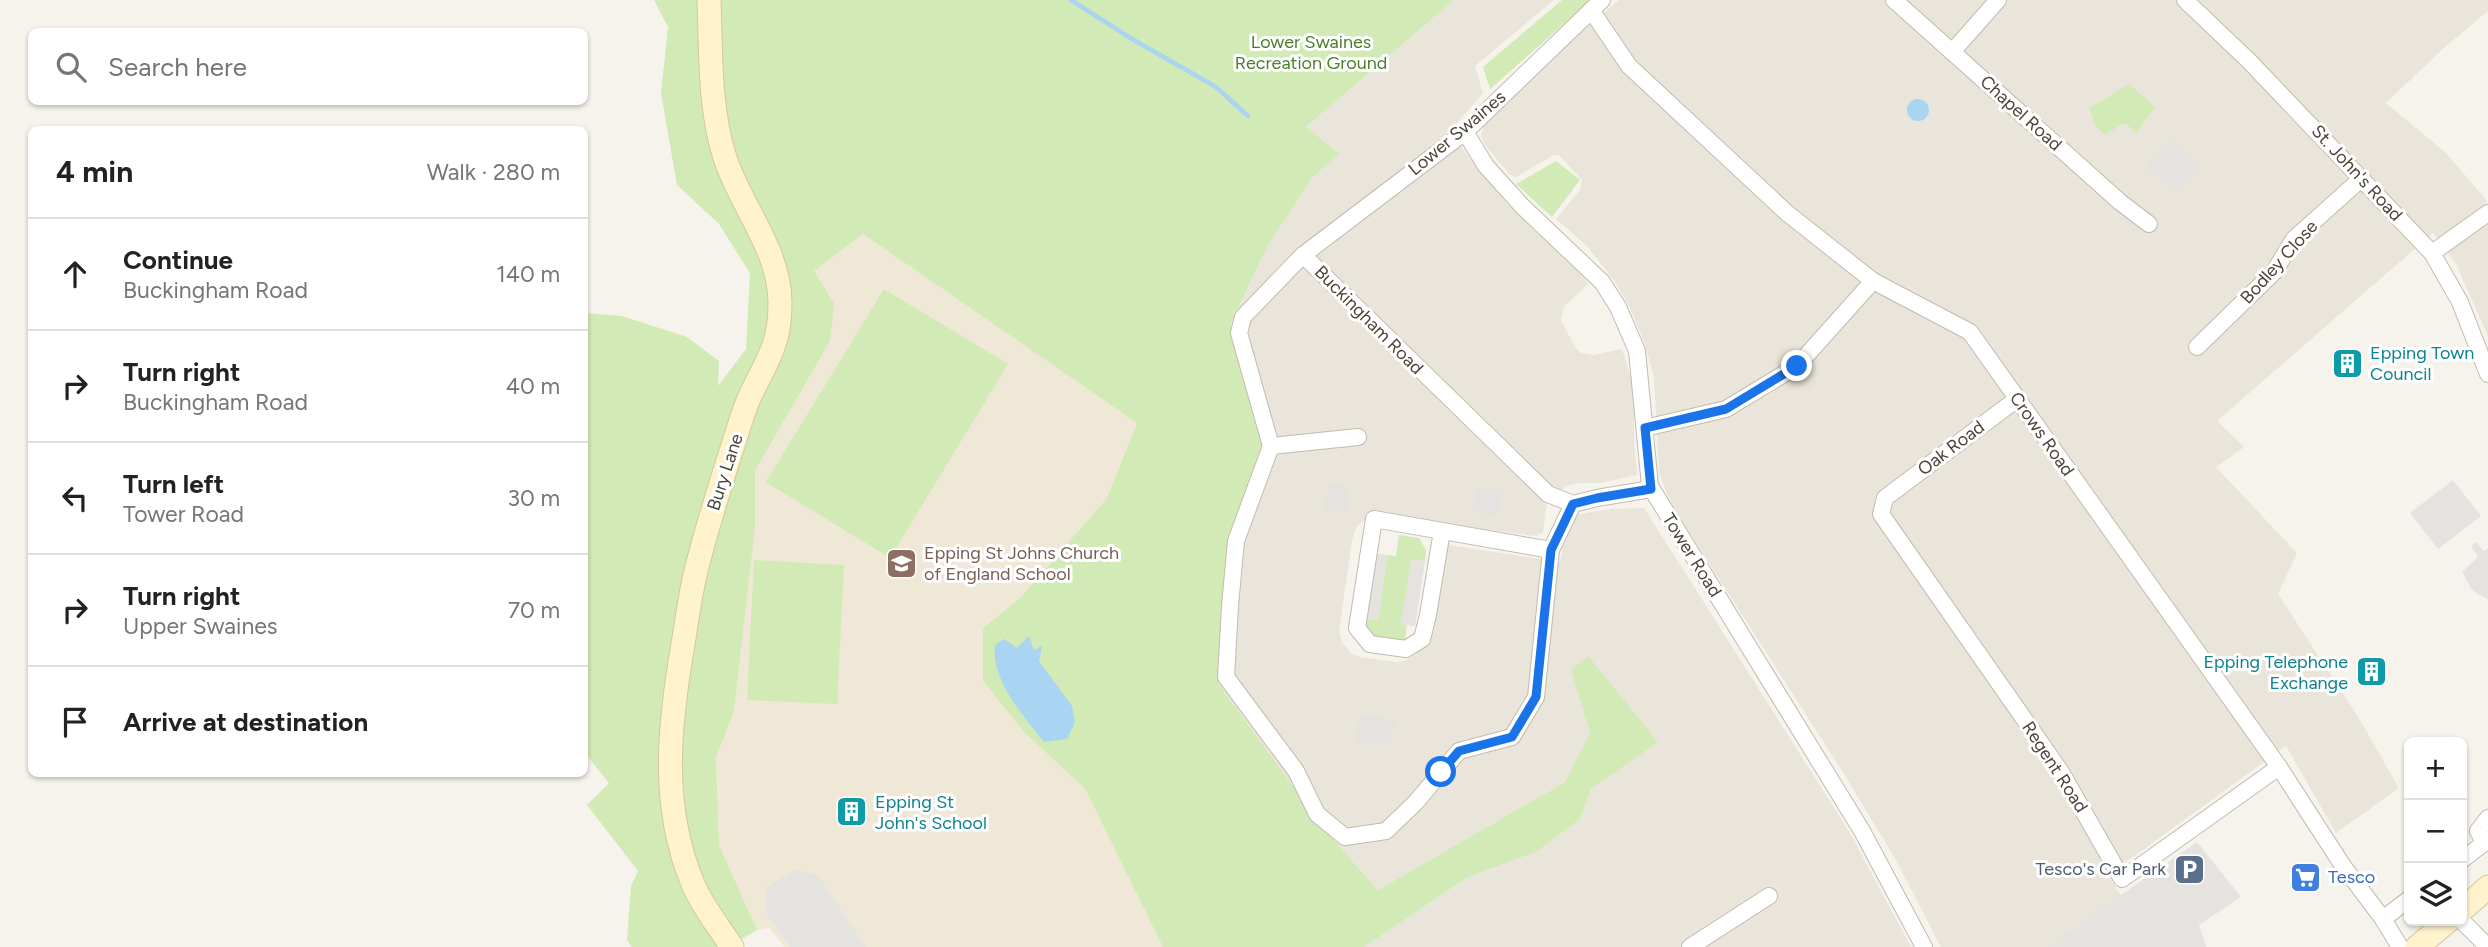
<!DOCTYPE html>
<meta charset="utf-8">
<style>
body{margin:0;font-family:Figtree,sans-serif;background:#f6f6f6;color:#222}
.controls{position:absolute;right:21px;bottom:21px;display:grid;overflow:hidden;border-radius:10px;box-shadow:0 2px 5px #0004}
.controls button{width:63px;height:63px;display:grid;place-items:center;padding:0;border:0;border-bottom:2px solid #e0e0e0;background:#fff;color:#222;font:35px sans-serif}
.stop{position:absolute;width:21px;height:21px;margin:-16px;border:5px solid #1a73e8;border-radius:50%;background:#fff}
.stop.end{background:#1a73e8;border-color:#fff;box-shadow:0 2px 7px #0008}
.list{margin:0;padding:0;list-style:none}
h2{display:flex;justify-content:space-between;align-items:center;height:91px;margin:0;padding:0 28px;font-size:30px}
h2 small{font-size:23px;font-weight:400;color:#767676}
.list li{display:grid;grid-template-columns:46px 1fr auto;gap:21px;align-items:center;box-sizing:border-box;height:112px;padding:0 28px;border-top:2px solid #e0e0e0}
.list b{display:block;font-size:26px;white-space:nowrap}
.list p{margin:0;font-size:23px;white-space:nowrap;color:#767676}
.list em{font-size:23px;font-style:normal;color:#767676}
.icon{flex:none;width:38px;height:38px;fill:none;stroke:currentColor;stroke-width:2;stroke-linecap:round;stroke-linejoin:round}
.map{position:relative;flex:none;width:2488px;height:947px;overflow:hidden}
.search{position:absolute;background:#fff;box-shadow:0 2px 5px #0004;left:28px;top:28px;width:560px;height:77px;display:flex;align-items:center;gap:18px;box-sizing:border-box;padding:0 24px;border-radius:10px;color:#767676;font-size:26px}
.panel{position:absolute;background:#fff;box-shadow:0 2px 5px #0004;left:28px;top:126px;width:560px;height:651px;border-radius:10px}
.map>svg:first-child{display:block}
</style>
<div class="map">
<svg width="2488" height="947" viewBox="0 0 2488 947">
<rect width="100%" height="100%" fill="#f6f3ec"/>
<!-- residential -->
<g fill="#eae5da">
<path d="M1454,0H1554L1475,66L1483,93L1449,132L1507,204L1581,273L1588,284L1564,307L1561,320L1575,347L1581,353L1593,355L1622,349L1631,378L1634,401V442L1637,475L1600,483H1579L1566,486L1547,502L1543,532L1536,536L1379,515L1367,518L1357,526L1352,541L1339,631L1342,642L1352,654L1360,657L1397,662L1404,661L1416,655L1423,644L1442,544L1560,562L1567,526L1573,515L1612,509L1644,508L1850,833L1911,947H1364L1468,877L1536,852L1580,819L1591,789L1657,742L1571,670L1590,733L1565,782L1378,890L1330,836L1218,684L1227,545L1267,447L1231,325L1266,249L1312,178L1339,154L1305,128Z"/>
<path d="M1619,0H2488V11L2446,46L2386,103L2446,153L2484,197L2488,205V336L2456,264L2433,233L2217,421L2244,447L2216,467L2297,553L2278,594L2357,715L2399,788L2336,833L2286,746L2133,857L2107,873L2121,896L2046,947H1941L1896,860L1844,774L1675,510L1667,494L1659,472L1654,377L1645,344L1631,310L1616,283L1587,246L1556,219L1580,190L1582,180L1559,155H1554L1516,177L1510,175L1485,145L1481,136L1484,125L1575,37Z"/>
</g>
<!-- education -->
<path fill="#efe8d6" d="M863,234L1137,423L1107,498L1020,598L983,628V681L1024,732L1085,789L1163,947H784L770,928L757,930L719,845L716,758L734,711L755,528V471L830,341L813,271Z"/>
<!-- green -->
<g fill="#d2eab5">
<path d="M654,0H1454L1306,127L1339,154L1312,178L1266,249L1231,324L1267,447L1227,545L1218,684L1330,836L1378,890L1565,782L1590,733L1571,670L1588,656L1658,742L1591,789L1580,819L1536,852L1468,877L1364,947H1163L1085,789L1024,732L983,681V628L1020,598L1107,498L1137,423L863,234L814,271L834,304L830,341L755,471V528L734,711L716,758L719,845L757,930L728,947H632L627,940L631,886L638,871L587,805L609,783L585,753L584,313L622,316L687,337L719,361L718,386L746,349L750,273L719,224L677,185L661,93L668,27Z"/>
<path d="M1562,0H1591L1490,89L1483,67Z"/>
<path d="M2129,84L2155,107L2135,133L2128,125L2122,124L2105,135L2095,126L2090,108Z"/>
<path d="M1556,161L1580,180L1552,217L1516,184Z"/>
<path d="M884,289L1008,364L890,558L766,482Z"/>
<path d="M1399,535L1419,538L1426,550L1425,561L1411,560L1402,624L1407,625L1404,646L1372,641L1361,627L1364,618L1378,620L1387,555L1396,556Z"/>
<path d="M754,560L844,565L837,704L747,700Z"/>
</g>
<!-- parking -->
<g fill="#e5e3e0">
<path d="M2169,138L2201,167L2176,195L2145,167Z"/>
<path d="M2453,480L2481,516L2438,549L2410,513Z"/>
<path d="M1327,484L1350,487L1347,513L1324,510Z"/>
<path d="M1476,488L1502,491L1499,516L1473,513Z"/>
<path d="M2477,542L2483,551L2488,549V600L2472,590L2462,572L2478,557L2471,546Z"/>
<path d="M1373,553L1387,555L1378,620L1364,618Z"/>
<path d="M1411,559L1425,561L1415,626L1401,624Z"/>
<path d="M1359,715L1395,719L1392,746L1356,742Z"/>
<path d="M2197,842L2241,897L2199,925L2206,947H2046Z"/>
<path d="M796,870L818,875L866,947H790L766,913V887Z"/>
</g>
<!-- water -->
<g fill="#a9d4f2">
<circle cx="1918" cy="110" r="11"/>
<path d="M1029,636L1034,650L1042,646L1039,661L1072,706L1075,722L1067,739L1044,742C1023,715 991,681 995,645L1004,639L1017,648Z"/>
</g>
<g fill="none" stroke-linecap="round" stroke-linejoin="round">
<!-- stream -->
<path stroke="#a9d4f2" stroke-width="4.5" d="M1071,0L1132,39L1216,87L1248,116"/>
<defs>
<g id="street">
<path d="M1894,0L2120,202L2149,224"/>
<path d="M2185,0L2249,61L2432,253L2460,302L2488,374"/>
<path d="M1591,10L1629,66L1787,213L1873,281L1970,332L2279,767L2343,866L2383,919L2400,947"/>
<path d="M1952,52L1998,0"/>
<path d="M1465,132L1486,166L1522,206L1602,282L1618,307L1637,351L1650,486L1862,831L1924,947"/>
<path d="M2432,253L2488,213"/>
<path d="M1303,255L1548,494L1573,504L1597,498L1651,489"/>
<path d="M2197,347L2274,272L2294,239L2362,178"/>
<path d="M2017,399L1885,498L1881,514L2061,772L2122,879L2279,767"/>
<path d="M1645,428L1726,409L1797,366L1873,281"/>
<path d="M1271,446L1358,437"/>
<path d="M1573,504L1551,550L1536,697L1512,737L1459,751L1416,802L1386,831L1345,837L1317,814L1296,771L1226,677L1230,606L1236,541L1271,446L1239,333L1243,317L1303,255L1465,132L1602,0"/>
<path d="M1442,531L1428,615L1422,639L1406,649L1370,644L1357,628L1374,519L1551,550"/>
<path d="M2462,860L2484,843L2478,831L2488,818"/>
<path d="M2383,919L2409,899"/>
<path d="M2462,921L2488,947"/>
<path d="M1690,947L1769,896"/>
</g>
<g id="secondary">
<path d="M709,0C711,52 709,108 725,158C741,207 781,251 780,305C780,344 767,361 751,394C744,408 740,424 735,439C721,483 707,526 696,571C690,595 687,620 683,644C669,726 660,805 693,884C702,906 719,927 732,947"/>
<path d="M2462,910L2488,887"/>
<path d="M2417,947L2448,921"/>
</g>
</defs>
<!-- street casing -->
<use href="#street" stroke="#c2bbae" stroke-width="18"/>
<!-- secondary casing -->
<use href="#secondary" stroke="#d6c79b" stroke-width="25"/>
<!-- street -->
<use href="#street" stroke="#fff" stroke-width="16"/>
<!-- secondary -->
<use href="#secondary" stroke="#fff3cd" stroke-width="23"/>
</g>
<g fill="none" stroke-linecap="round" stroke-linejoin="round">
<!-- route -->
<path stroke="#1a73e8" stroke-width="9" d="M1441,772L1459,751L1512,737L1536,697L1551,550L1573,504L1597,498L1651,489L1645,428L1726,409L1797,366"/>
</g>
<!-- icons -->
<defs>
<symbol id="building-square" viewBox="-11 -11 22 22"><rect x="-9" y="-9" width="18" height="18" rx="4" fill="#0f9aa8" stroke="#fff"/><path d="M-4-6H4V6H1V3H-1V6H-4ZM-2.5-4.3h1.7v1.8h-1.7ZM.8-4.3h1.7v1.8H.8ZM-2.5-1h1.7V.8h-1.7ZM.8-1h1.7V.8H.8Z" fill="#fff"/></symbol>
<symbol id="school-square" viewBox="-11 -11 22 22"><rect x="-9" y="-9" width="18" height="18" rx="4" fill="#8d6e63" stroke="#fff"/><path d="M0-5L7-2L0 1L-7-2ZM-4 1L0 2.5L4 1V4Q0 6-4 4Z" fill="#fff"/></symbol>
<symbol id="parking-square" viewBox="-11 -11 22 22"><rect x="-9" y="-9" width="18" height="18" rx="4" fill="#5c6f8a" stroke="#fff"/><path d="M-3.5-5.5H1a3.5 3.5 0 0 1 0 7H-1V5.5H-3.5ZM-1-3.4V-.6H.8a1.4 1.4 0 0 0 0-2.8Z" fill="#fff"/></symbol>
<symbol id="supermarket-square" viewBox="-11 -11 22 22"><rect x="-9" y="-9" width="18" height="18" rx="4" fill="#3f7fe0" stroke="#fff"/><path d="M-6-5.5h2.5l.6 2H6L4.5 2H-2.5L-4.4-4H-6ZM-1.5 3.2a1.3 1.3 0 1 0 .1 0ZM3 3.2a1.3 1.3 0 1 0 .1 0Z" fill="#fff"/></symbol>
</defs>
<g fill-rule="evenodd">
<use href="#building-square" x="2330" y="346" width="35" height="35"/>
<use href="#school-square" x="884" y="546" width="35" height="35"/>
<use href="#building-square" x="2354" y="654" width="35" height="35"/>
<use href="#building-square" x="834" y="794" width="35" height="35"/>
<use href="#parking-square" x="2172" y="852" width="35" height="35"/>
<use href="#supermarket-square" x="2288" y="860" width="35" height="35"/>
</g>
<g text-anchor="middle" dominant-baseline="central" stroke-width="6" stroke-linejoin="round" paint-order="stroke">
<!-- park labels -->
<g font-size="18" fill="#4a7f2a" stroke="#fff">
<text x="1311" y="42">Lower Swaines<tspan x="1311" dy="21">Recreation Ground</tspan></text>
</g>
<!-- street labels -->
<g font-size="18" fill="#4b4439" stroke="#fff">
<text transform="translate(2021 113) rotate(42)">Chapel Road</text>
<text transform="translate(1457 133) rotate(-40)">Lower Swaines</text>
<text transform="translate(2357 173) rotate(47)">St. John's Road</text>
<text transform="translate(2279 262) rotate(-48)">Bodley Close</text>
<text transform="translate(1369 320) rotate(45)">Buckingham Road</text>
<text transform="translate(2042 434) rotate(55)">Crows Road</text>
<text transform="translate(1951 448) rotate(-37)">Oak Road</text>
<text transform="translate(725 472) rotate(-72)">Bury Lane</text>
<text transform="translate(1692 555) rotate(58)">Tower Road</text>
<text transform="translate(2055 767) rotate(57)">Regent Road</text>
</g>
<!-- culture labels -->
<g font-size="18" fill="#0d838f" stroke="#fff" text-anchor="start">
<text x="2370" y="353">Epping Town<tspan x="2370" dy="21">Council</tspan></text>
<text x="2348" y="662" text-anchor="end">Epping Telephone<tspan x="2348" dy="21">Exchange</tspan></text>
<text x="875" y="802">Epping St<tspan x="875" dy="21">John's School</tspan></text>
</g>
<!-- education labels -->
<g font-size="18" fill="#785e54" stroke="#fff" text-anchor="start">
<text x="924" y="553">Epping St Johns Church<tspan x="924" dy="21">of England School</tspan></text>
</g>
<!-- service labels -->
<g font-size="18" fill="#4e5e75" stroke="#fff" text-anchor="end">
<text x="2166" y="869">Tesco's Car Park</text>
</g>
<!-- shop labels -->
<g font-size="18" fill="#366cbe" stroke="#fff" text-anchor="start">
<text x="2328" y="877">Tesco</text>
</g>
</g>
</svg>
<div class="controls">
<button>+</button>
<button>−</button>
<button><svg class="icon" aria-label="layers" viewBox="0 0 24 24"><path d="M12 4l9 5-9 5-9-5zM3 14l9 5 9-5"/></svg></button>
</div>
<div class="stop" style="left:1441px;top:772px"></div>
<div class="stop end" style="left:1797px;top:366px"></div>
<div class="search"><svg class="icon" aria-label="search" viewBox="0 0 24 24"><circle cx="10" cy="10" r="6"/><path d="M15 15l6 6"/></svg>Search here</div>
<section class="panel">
<h2>4 min<small>Walk · 280 m</small></h2>
<ul class="list">
<li><svg class="icon" aria-label="ahead" viewBox="0 0 24 24"><path d="M12 20V5M6 11l6-6 6 6"/></svg><div><b>Continue</b><p>Buckingham Road</p></div><em>140 m</em></li>
<li><svg class="icon" aria-label="right" viewBox="0 0 24 24"><path d="M7 20v-9h11M14 6l5 5-5 5"/></svg><div><b>Turn right</b><p>Buckingham Road</p></div><em>40 m</em></li>
<li><svg class="icon" aria-label="left" viewBox="0 0 24 24"><path d="M17 20v-9H6M10 6l-5 5 5 5"/></svg><div><b>Turn left</b><p>Tower Road</p></div><em>30 m</em></li>
<li><svg class="icon" aria-label="right" viewBox="0 0 24 24"><path d="M7 20v-9h11M14 6l5 5-5 5"/></svg><div><b>Turn right</b><p>Upper Swaines</p></div><em>70 m</em></li>
<li><svg class="icon" aria-label="arrive" viewBox="0 0 24 24"><path d="M6 21V4h12l-3 4 3 4H6"/></svg><div><b>Arrive at destination</b></div></li>
</ul>
</section>
</div>
